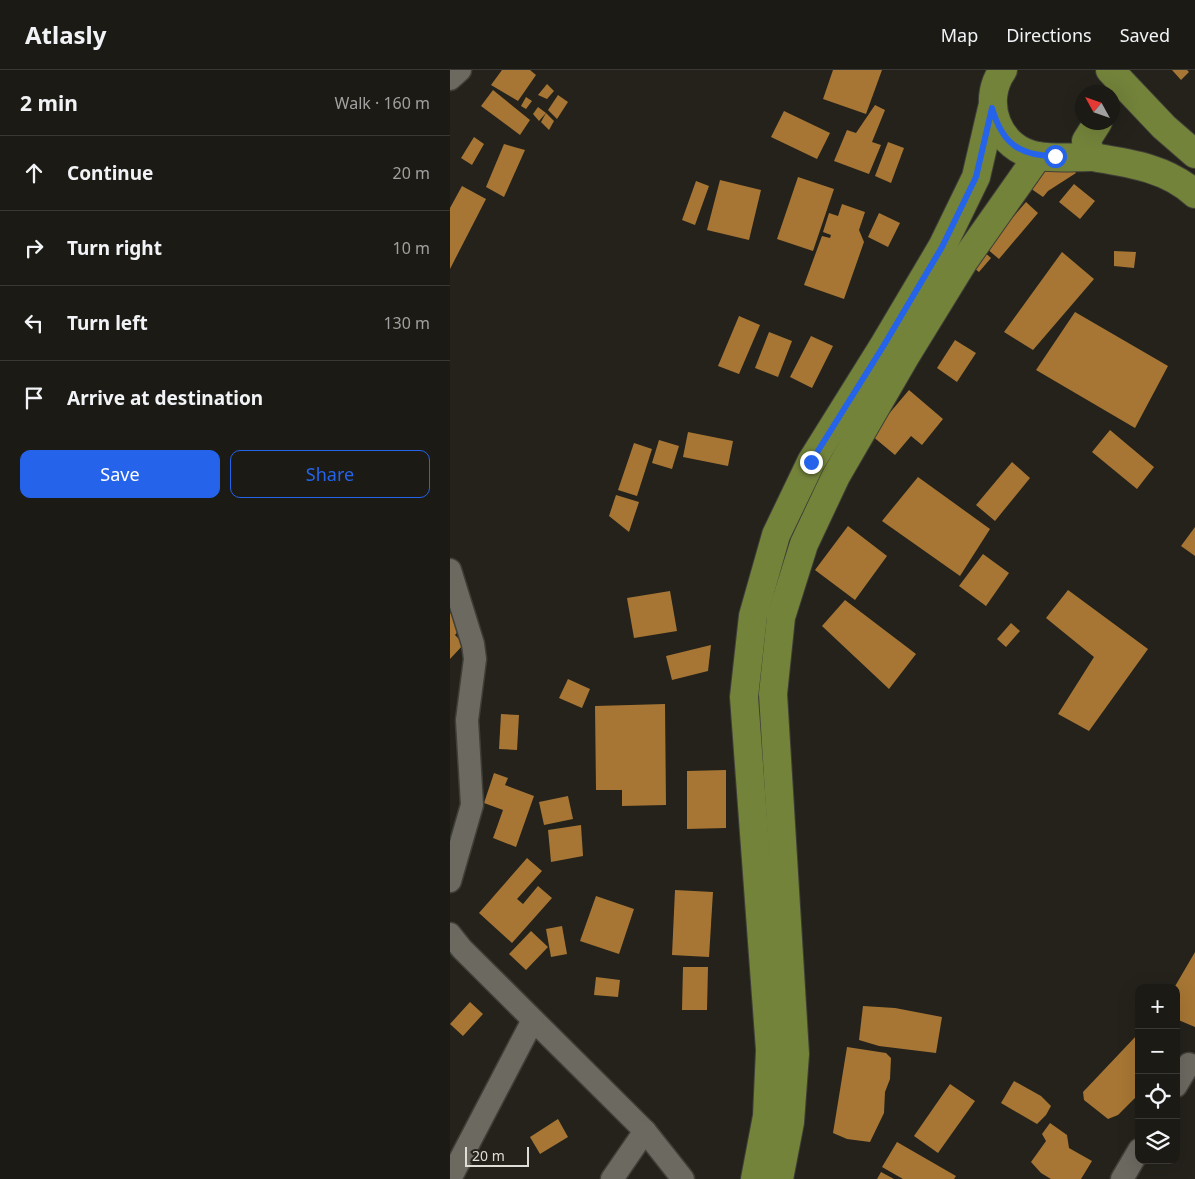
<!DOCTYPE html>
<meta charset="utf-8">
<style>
body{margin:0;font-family:"Noto Sans",sans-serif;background:#282722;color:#f1f3f6}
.controls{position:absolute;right:15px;bottom:15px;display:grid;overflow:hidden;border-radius:10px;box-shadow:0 5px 20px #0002}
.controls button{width:45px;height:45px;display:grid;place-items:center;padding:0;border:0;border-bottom:1px solid #393834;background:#1b1a14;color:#f1f3f6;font:25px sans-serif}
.compass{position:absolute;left:625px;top:15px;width:45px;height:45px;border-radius:50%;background:#1b1a14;box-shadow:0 5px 20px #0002;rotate:310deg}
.scale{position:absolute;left:15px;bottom:12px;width:64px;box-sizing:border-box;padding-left:5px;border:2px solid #deddd7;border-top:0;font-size:14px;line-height:18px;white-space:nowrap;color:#deddd7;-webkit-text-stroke:4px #24221b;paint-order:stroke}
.stop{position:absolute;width:15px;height:15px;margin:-11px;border:4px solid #2563eb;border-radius:50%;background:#fff}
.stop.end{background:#2563eb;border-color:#fff;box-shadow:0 1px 5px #0008}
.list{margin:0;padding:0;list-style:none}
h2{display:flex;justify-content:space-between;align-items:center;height:65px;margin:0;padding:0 20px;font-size:21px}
h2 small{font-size:16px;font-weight:400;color:#a0a1a0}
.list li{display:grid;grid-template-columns:32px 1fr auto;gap:15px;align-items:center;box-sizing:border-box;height:75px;padding:0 20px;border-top:1px solid #393834}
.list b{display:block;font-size:19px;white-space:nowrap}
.list em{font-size:16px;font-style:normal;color:#a0a1a0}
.actions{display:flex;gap:10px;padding:15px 20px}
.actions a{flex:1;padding:11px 0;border:1px solid #2563eb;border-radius:10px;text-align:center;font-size:18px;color:#2563eb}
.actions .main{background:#2563eb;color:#fff}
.icon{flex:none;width:28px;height:28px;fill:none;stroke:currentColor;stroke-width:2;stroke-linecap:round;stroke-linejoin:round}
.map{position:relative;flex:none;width:745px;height:1109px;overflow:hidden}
header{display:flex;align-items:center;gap:30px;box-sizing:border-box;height:70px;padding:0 25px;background:#1b1a14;border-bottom:1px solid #393834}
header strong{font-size:24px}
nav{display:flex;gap:28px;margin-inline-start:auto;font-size:18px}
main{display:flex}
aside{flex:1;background:#1b1a14}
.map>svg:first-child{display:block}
</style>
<header>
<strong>Atlasly</strong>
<nav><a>Map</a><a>Directions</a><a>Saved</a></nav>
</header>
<main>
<aside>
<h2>2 min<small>Walk · 160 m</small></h2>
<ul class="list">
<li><svg class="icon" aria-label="ahead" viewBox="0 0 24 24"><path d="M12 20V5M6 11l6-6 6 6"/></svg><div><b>Continue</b></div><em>20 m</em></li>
<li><svg class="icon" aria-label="right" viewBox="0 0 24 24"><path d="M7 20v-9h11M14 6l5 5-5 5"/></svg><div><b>Turn right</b></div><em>10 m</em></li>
<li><svg class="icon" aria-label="left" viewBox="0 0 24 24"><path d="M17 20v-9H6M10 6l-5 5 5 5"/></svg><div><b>Turn left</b></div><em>130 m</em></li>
<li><svg class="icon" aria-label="arrive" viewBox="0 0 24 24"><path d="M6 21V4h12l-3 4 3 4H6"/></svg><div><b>Arrive at destination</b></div></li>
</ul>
<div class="actions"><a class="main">Save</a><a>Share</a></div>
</aside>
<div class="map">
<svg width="745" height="1109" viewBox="0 0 745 1109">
<rect width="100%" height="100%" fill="#24221b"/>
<!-- building -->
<g fill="#a77634">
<path d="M52,0H80L86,5L68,31L41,15Z"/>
<path d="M383,0H432L416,44L373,29Z"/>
<path d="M722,0H737L739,2L731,10Z"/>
<path d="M97,14L104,21L97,29L88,25Z"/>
<path d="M43,20L80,50L70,65L31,36Z"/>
<path d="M108,25L118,32L107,49L98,40Z"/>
<path d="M76,27L82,31L76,39L71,36Z"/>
<path d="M425,35L435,40L422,72L431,75L419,104L384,91L397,60L406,63Z"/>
<path d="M88,37L96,43L89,51L83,44Z"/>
<path d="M334,41L380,63L367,89L321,67Z"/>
<path d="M96,43L104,51L99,60L91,52Z"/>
<path d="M24,67L34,74L22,95L11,88Z"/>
<path d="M438,72L454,78L441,113L425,106Z"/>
<path d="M54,74L75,80L54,127L36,117Z"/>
<path d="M616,88L626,103L598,121L593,127L580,118L588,112L587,106Z"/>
<path d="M348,107L384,119L363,181L327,169Z"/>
<path d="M270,110L311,120L299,170L257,160Z"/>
<path d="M246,111L259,116L245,155L232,150Z"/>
<path d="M624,114L645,131L630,149L609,132Z"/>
<path d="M12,116L36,129L0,199V138Z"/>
<path d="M576,132L588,143L549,189L536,178Z"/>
<path d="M392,134L415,142L409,160L414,172L394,229L354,215L372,166L380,168L381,165L373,162L379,143L388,146Z"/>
<path d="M429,143L450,153L438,177L418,167Z"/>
<path d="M532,180L541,188L529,202L520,195Z"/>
<path d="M664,181L686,182L684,198L664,196Z"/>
<path d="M612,182L644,209L583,280L554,262Z"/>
<path d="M625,242L718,296L685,358L586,300Z"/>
<path d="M289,246L310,255L289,304L268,296Z"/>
<path d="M319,262L342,271L328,307L305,298Z"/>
<path d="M361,266L383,276L362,318L340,307Z"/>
<path d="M505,270L526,283L507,312L487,298Z"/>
<path d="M459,320L493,349L472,375L461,366L445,385L421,365Z"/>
<path d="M660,360L704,397L687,419L642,382Z"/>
<path d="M238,362L283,371L278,396L233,387Z"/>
<path d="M209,370L229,376L222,399L202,393Z"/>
<path d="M184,373L202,379L187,426L168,420Z"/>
<path d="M562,392L580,408L545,451L526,435Z"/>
<path d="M468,407L540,459L510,506L432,451Z"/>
<path d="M166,425L189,432L179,462L159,446Z"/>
<path d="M398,456L437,486L405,530L365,500Z"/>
<path d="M745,457V486L731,476Z"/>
<path d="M533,484L559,503L536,536L509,516Z"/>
<path d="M618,520L698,579L639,661L608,644L644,587L596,548Z"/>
<path d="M220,521L227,561L184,568L177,528Z"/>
<path d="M395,530L466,584L439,619L372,556Z"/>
<path d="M0,543L13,555L5,565L14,574L0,589Z"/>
<path d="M561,553L570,561L556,577L547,569Z"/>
<path d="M261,575L258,601L222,610L216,586Z"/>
<path d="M118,609L140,619L132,638L109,628Z"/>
<path d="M215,634L216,735L172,736V720H146L145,636Z"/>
<path d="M51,644L69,645L67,680L49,679Z"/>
<path d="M276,700V758L237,759V701Z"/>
<path d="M44,703L58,708L55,715L84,726L66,777L43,768L53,740L34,733Z"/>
<path d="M118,726L123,749L94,755L89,732Z"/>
<path d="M131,755L133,786L101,792L98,760Z"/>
<path d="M77,788L92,801L67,829L73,834L88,816L102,828L62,873L29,843Z"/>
<path d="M225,820L263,822L259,887L222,885Z"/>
<path d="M146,826L184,839L169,884L130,871Z"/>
<path d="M112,856L117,884L101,887L96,859Z"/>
<path d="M81,861L98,877L76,900L59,884Z"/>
<path d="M745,882V957L726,949V918H724Z"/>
<path d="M233,897H258L257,940H232Z"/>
<path d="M146,907L170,910L168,927L144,925Z"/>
<path d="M20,932L33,944L13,966L0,954Z"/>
<path d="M413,936L445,938L492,947L486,983L429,976L409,970Z"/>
<path d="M687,965L689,1024L668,1045L658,1049L634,1030L633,1022Z"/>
<path d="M397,977L436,983L441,988L440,1009L435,1022L434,1043L420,1072L397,1069L383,1063Z"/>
<path d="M564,1011L591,1026L601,1036L596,1045L587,1054L551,1033Z"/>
<path d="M500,1014L525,1031L488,1083L464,1066Z"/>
<path d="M108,1049L118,1067L90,1084L80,1067Z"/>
<path d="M600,1053L617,1065L619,1078L642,1091L631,1109H601L591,1103L581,1092L596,1071L592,1064Z"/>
<path d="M447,1072L506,1106L504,1109H453L432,1097Z"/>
<path d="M431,1102L444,1109H427Z"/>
</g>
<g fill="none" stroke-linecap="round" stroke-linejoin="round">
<defs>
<g id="street">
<path d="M0,9L10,0"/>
<path d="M0,500L23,574L25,589L17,650L22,735L0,811"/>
<path d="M0,864L12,879L195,1061L233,1109"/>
<path d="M726,1016L739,994"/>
<path d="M0,1109L83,950"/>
<path d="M162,1109L195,1061"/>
<path d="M672,1109L689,1080"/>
</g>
<g id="primary">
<path d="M553,0C530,32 548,80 588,86C606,89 625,87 642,87L636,71L648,52"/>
<path d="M660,0L714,57L745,84"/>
<path d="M642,87C679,93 717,98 745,124"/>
<path d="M305,1109L317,1046L320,980L294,627L303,546L326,465L361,392L434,275L492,177L526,107L542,38"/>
<path d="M329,1109L340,1052L345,984L323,624L331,547L354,474L386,406L455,287L514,191L588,86"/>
</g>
</defs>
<!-- street casing -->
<use href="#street" stroke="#3f3e37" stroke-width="25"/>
<!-- primary casing -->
<use href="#primary" stroke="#3f3e37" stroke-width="30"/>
<!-- street -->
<use href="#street" stroke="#6b6960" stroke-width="22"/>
<!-- primary -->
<use href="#primary" stroke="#73833a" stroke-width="28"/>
</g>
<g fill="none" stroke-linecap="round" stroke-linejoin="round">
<!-- route -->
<path stroke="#2563eb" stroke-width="6" d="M361,392L434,275L492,177L526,107L542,38C552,73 569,86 605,86"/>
</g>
</svg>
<div class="controls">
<button>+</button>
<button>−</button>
<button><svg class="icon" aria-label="locate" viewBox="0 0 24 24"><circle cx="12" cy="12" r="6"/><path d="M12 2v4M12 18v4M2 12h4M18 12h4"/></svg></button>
<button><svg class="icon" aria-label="layers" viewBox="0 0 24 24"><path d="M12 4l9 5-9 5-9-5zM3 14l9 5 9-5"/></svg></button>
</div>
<svg class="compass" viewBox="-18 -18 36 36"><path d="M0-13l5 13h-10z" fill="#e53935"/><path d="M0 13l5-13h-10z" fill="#a0a1a0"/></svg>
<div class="scale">20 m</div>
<div class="stop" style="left:605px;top:86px"></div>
<div class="stop end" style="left:361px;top:392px"></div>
</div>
</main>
